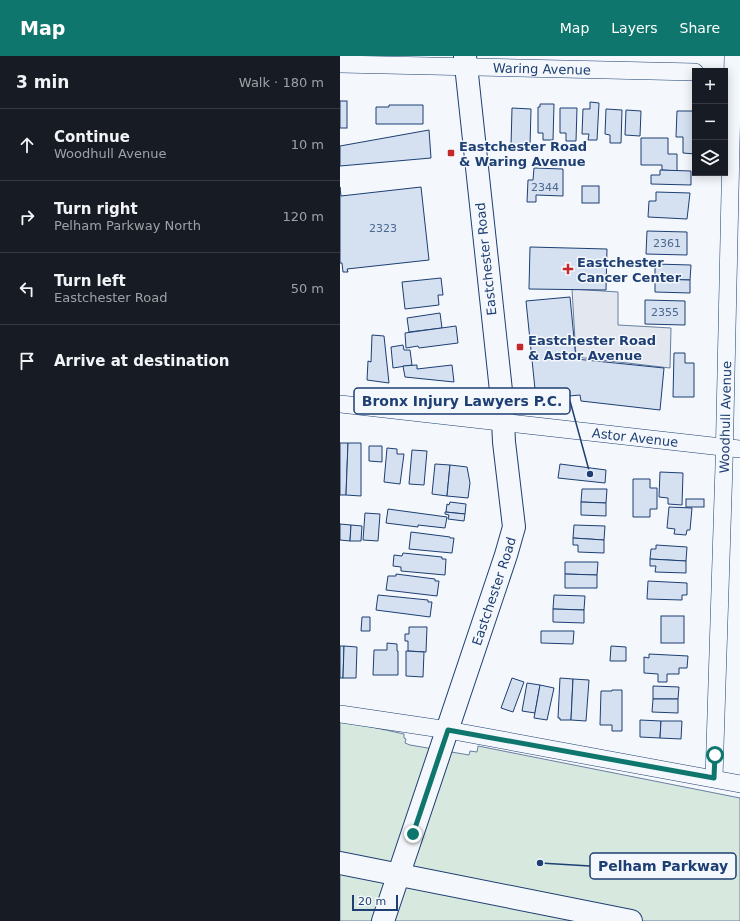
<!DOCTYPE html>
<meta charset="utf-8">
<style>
body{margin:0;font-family:"DejaVu Sans",sans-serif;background:#242831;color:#f1f3f6}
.controls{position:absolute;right:12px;top:12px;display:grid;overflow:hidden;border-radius:0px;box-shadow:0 2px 10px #0003}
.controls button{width:36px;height:36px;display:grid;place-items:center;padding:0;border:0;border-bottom:1px solid #363941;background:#171b24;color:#f1f3f6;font:20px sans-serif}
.scale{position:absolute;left:12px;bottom:10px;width:46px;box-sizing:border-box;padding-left:4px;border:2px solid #1d3f73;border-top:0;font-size:11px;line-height:14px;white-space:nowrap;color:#1d3f73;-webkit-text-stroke:3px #f4f7fb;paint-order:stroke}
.stop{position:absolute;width:12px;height:12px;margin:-9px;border:3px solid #0f766e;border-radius:50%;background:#fff}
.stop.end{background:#0f766e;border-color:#fff;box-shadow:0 1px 4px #0008}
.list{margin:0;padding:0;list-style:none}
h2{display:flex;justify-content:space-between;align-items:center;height:52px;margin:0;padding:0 16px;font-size:17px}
h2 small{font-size:13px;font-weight:400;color:#9ea1a6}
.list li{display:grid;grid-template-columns:26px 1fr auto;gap:12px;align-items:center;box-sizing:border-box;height:72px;padding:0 16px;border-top:1px solid #363941}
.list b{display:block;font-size:15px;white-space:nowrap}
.list p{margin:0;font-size:13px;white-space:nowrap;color:#9ea1a6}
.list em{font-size:13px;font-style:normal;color:#9ea1a6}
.icon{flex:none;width:22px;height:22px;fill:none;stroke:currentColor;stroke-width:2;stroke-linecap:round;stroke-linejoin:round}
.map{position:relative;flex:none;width:400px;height:865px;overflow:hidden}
header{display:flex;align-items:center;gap:24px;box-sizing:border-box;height:56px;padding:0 20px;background:#0f766e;color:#fff}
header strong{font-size:19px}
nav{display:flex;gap:22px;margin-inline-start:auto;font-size:14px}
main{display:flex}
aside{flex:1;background:#171b24}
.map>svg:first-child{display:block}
</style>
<header>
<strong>Map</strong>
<nav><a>Map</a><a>Layers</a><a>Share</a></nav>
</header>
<main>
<aside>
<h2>3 min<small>Walk · 180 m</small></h2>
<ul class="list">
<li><svg class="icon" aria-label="ahead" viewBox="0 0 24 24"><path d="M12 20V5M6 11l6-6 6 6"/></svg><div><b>Continue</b><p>Woodhull Avenue</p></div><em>10 m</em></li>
<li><svg class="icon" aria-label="right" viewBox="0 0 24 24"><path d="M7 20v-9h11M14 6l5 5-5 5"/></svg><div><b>Turn right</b><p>Pelham Parkway North</p></div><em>120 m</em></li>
<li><svg class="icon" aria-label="left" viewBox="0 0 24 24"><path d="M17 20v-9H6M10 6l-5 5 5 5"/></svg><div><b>Turn left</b><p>Eastchester Road</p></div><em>50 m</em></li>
<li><svg class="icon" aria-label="arrive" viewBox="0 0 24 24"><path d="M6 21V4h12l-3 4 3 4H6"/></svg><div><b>Arrive at destination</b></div></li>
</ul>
</aside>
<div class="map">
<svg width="400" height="865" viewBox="0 0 400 865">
<rect width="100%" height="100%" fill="#f4f7fb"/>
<!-- green -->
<path fill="#d7e8df" stroke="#687fa3" d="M0,664L64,678V682L66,683L65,687L70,689L129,699L130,695L137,696L138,690L400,742V865H0Z"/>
<!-- parking -->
<path fill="#e3e8f0" stroke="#687fa3" d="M232,233L278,236V269L331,272L330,312L236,301Z"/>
<!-- building -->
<g fill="#d5e0f0" stroke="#1d3f73">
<rect x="0" y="45" width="7" height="27"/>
<path d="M250,46L259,47L257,84H248L249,78H242L243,53H250Z"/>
<path d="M200,48H214L213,84H203V77H198V51H200Z"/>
<path d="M49,49H83V68H36V51H49Z"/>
<path d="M172,52L191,53L190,91L171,90Z"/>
<path d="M220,52H237L236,85H226V77H220Z"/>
<path d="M266,53L282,54L281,87H270V79L265,78Z"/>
<path d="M286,54L301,55L300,80L285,79Z"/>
<path d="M337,55H355V98L343,97V81H336Z"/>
<path d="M89,74L91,102L0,110V90Z"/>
<path d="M301,82H328V98H337V115L322,114V109H301Z"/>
<path d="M194,112L223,113V140L196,139V146H187L188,124H193Z"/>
<path d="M320,114L351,115V129L311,128V119H320Z"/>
<rect x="242" y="130" width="17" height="17"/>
<path d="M0,131L1,140L81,131L89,204L7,213L8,216H3L2,207H0Z"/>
<path d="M316,136L350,137L347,163L308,161L309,145H316Z"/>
<path d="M307,175L347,176V199L306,198Z"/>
<path d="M190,191L267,193L266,234L189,233Z"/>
<path d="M315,208L351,209L350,224L315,223Z"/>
<path d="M101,222L103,239H98L99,249L65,253L62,226Z"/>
<path d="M315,223L350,224V237L315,236Z"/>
<path d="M230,241L236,303L324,312L320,354L241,345L240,339L196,343L186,245Z"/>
<path d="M305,244L345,245V269L305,268Z"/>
<path d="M100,257L102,272L69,276L67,262Z"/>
<path d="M116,270L118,287L79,292L78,290L66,292L65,277Z"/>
<path d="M32,279L44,280L49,327L27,324L28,305L31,306Z"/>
<path d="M63,289L64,294H70L72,309L53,312L51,291Z"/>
<path d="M334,297H345V307H354V341H333Z"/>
<path d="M77,309V313L112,309L114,326L65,321L63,310Z"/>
<path d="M0,387H8L6,439H0Z"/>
<path d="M8,387H21V440L6,439Z"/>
<path d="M29,390H42V406L29,405Z"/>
<path d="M47,392L57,393V398H64L60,428L44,426Z"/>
<path d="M72,394L87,395L84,429L69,428Z"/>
<path d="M95,408L110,409L107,440L92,438Z"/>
<path d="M220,408L266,414L265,427L218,422Z"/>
<path d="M110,409L127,411L130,427L128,442L107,440Z"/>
<path d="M320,416L343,417L342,449L328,448V442L319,441Z"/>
<path d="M293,423H310V432H317V453H310V461H293Z"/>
<path d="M242,433H267L266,447L241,446Z"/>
<rect x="346" y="443" width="18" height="8"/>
<path d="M110,446L126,448L125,458L106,456L107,448L109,449Z"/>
<path d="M241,446L266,447V460L241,459Z"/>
<path d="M329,451L352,452L350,474H347L346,479L334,478L335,473L327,472Z"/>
<path d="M48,453L107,461L105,472L78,469V471L46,467Z"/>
<path d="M105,456L125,458L124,465L108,463L109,459L105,458Z"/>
<path d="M25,457L40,458L38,485L23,484Z"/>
<path d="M0,468L11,469L10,485L0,484Z"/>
<path d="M11,469L22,470L21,485H10Z"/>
<path d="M234,469L265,470L264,484L233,482Z"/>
<path d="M71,476L110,481V482H114L112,497L69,493Z"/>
<path d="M233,482L264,484V497L238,496V489H233Z"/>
<path d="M316,489L347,491L346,505L310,503L311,493H316Z"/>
<path d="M63,497L102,501V503H106L105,519L61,515V511L53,510L54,499L62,500Z"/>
<path d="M310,503L346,505V517L315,516L316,510H310Z"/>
<path d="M225,506H258L257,519L225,518Z"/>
<path d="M56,518L95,523V525H99L97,540L46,534L48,520H56Z"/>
<path d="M225,518L257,519V532H225Z"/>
<path d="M308,525L347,527V539H342V544L307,543Z"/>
<path d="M38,539L88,544V546H92L90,561L36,554Z"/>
<path d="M214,539L245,540L244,554L213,553Z"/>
<path d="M213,553L244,554V567L213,566Z"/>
<rect x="321" y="560" width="23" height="27"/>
<path d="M22,561H30V575H21Z"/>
<path d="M69,571H87L86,596L68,595V585H65V578H69Z"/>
<path d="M201,575H234L233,588L201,587Z"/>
<path d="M47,587L57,588V595H58V619H33L34,594H47Z"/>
<path d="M0,590H4L3,622H0Z"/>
<path d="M4,590L17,591L16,622H3Z"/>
<path d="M271,590L286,591V605H270Z"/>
<path d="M66,595L84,596L83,621L66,620Z"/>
<path d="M309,598L348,600L347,612H339V618H327V626H318V618L304,617V601L309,602Z"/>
<path d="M172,622L184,626L173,656L161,652Z"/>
<path d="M220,622L233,623L231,664H220V662H218Z"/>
<path d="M233,623L249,624L246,665L231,664Z"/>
<path d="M187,627L200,629L195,657L182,655Z"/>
<path d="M200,629L214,632L207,664L194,662Z"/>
<path d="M313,630L339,631L338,643H313Z"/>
<path d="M272,634H282V675H272V669H260L261,635H272Z"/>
<path d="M313,643H338V657L312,656Z"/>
<path d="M300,664L321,665L320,682L300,681Z"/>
<path d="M321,665H342L341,683L320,682Z"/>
</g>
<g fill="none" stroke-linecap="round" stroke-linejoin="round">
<defs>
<g id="minor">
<path id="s1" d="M0,8L355,16"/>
<path id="s2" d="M0,348L400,393"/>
<path d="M0,658L108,674L400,728"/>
<path id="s3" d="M374,722L384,409L393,0"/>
</g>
<g id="major">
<path d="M0,807L291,865"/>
<path id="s4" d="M43,865L166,499L174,471L164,386L162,344L125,0"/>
</g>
</defs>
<!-- minor casing -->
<use href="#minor" stroke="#1d3f73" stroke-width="18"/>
<!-- major casing -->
<use href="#major" stroke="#1d3f73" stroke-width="24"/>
<!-- minor -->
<use href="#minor" stroke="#f4f7fb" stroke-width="17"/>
<!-- major -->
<use href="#major" stroke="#f4f7fb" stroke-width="22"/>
</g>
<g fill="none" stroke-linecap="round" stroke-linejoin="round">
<!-- route -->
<path stroke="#0f766e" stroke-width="5" d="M73,778L108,674L374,722L375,699"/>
</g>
<!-- markers -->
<g fill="#c62828" stroke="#f4f7fb" stroke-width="1.5">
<rect x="107" y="93" width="8" height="8" rx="2"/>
<path d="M226 207h4v4h4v4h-4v4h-4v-4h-4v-4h4z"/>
<rect x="176" y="287" width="8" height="8" rx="2"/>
</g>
<g text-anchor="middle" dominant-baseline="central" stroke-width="3" stroke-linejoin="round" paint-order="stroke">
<!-- number labels -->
<g font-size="11" fill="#4b6792">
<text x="205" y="131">2344</text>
<text x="43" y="172">2323</text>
<text x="327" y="187">2361</text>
<text x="325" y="256">2355</text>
</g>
<!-- street labels -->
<g font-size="13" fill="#1d3f73" stroke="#f4f7fb">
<text stroke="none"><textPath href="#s1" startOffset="202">Waring Avenue</textPath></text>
<text transform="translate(146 203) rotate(-96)">Eastchester Road</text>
<text stroke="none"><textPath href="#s3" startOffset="361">Woodhull Avenue</textPath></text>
<text stroke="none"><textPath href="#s2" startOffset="297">Astor Avenue</textPath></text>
<text stroke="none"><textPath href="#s4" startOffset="348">Eastchester Road</textPath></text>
</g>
<!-- poi labels -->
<g font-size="13" font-weight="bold" fill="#1d3f73" stroke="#f4f7fb" text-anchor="start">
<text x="119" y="90">Eastchester Road<tspan x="119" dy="15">&amp; Waring Avenue</tspan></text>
<text x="237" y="206">Eastchester<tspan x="237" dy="15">Cancer Center</tspan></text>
<text x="188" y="284">Eastchester Road<tspan x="188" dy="15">&amp; Astor Avenue</tspan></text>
</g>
</g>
<!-- callouts -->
<path fill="none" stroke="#1d3f73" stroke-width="1.5" d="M250 418L230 345M200 807L250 810"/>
<g fill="#1d3f73" stroke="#f4f7fb" stroke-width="1.5">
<circle cx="250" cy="418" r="4"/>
<circle cx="200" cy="807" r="4"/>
</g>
<g fill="#f4f7fb" stroke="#1d3f73" stroke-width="1.5">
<rect x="14" y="332" width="216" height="26" rx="4"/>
<rect x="250" y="797" width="146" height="26" rx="4"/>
</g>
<g font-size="14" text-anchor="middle" font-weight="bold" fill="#1d3f73">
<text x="122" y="350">Bronx Injury Lawyers P.C.</text>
<text x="323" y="815">Pelham Parkway</text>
</g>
</svg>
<div class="controls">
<button>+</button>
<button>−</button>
<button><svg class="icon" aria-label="layers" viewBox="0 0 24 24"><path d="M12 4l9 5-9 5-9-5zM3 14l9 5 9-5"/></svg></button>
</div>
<div class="scale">20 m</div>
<div class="stop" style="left:375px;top:699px"></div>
<div class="stop end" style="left:73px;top:778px"></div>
</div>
</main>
